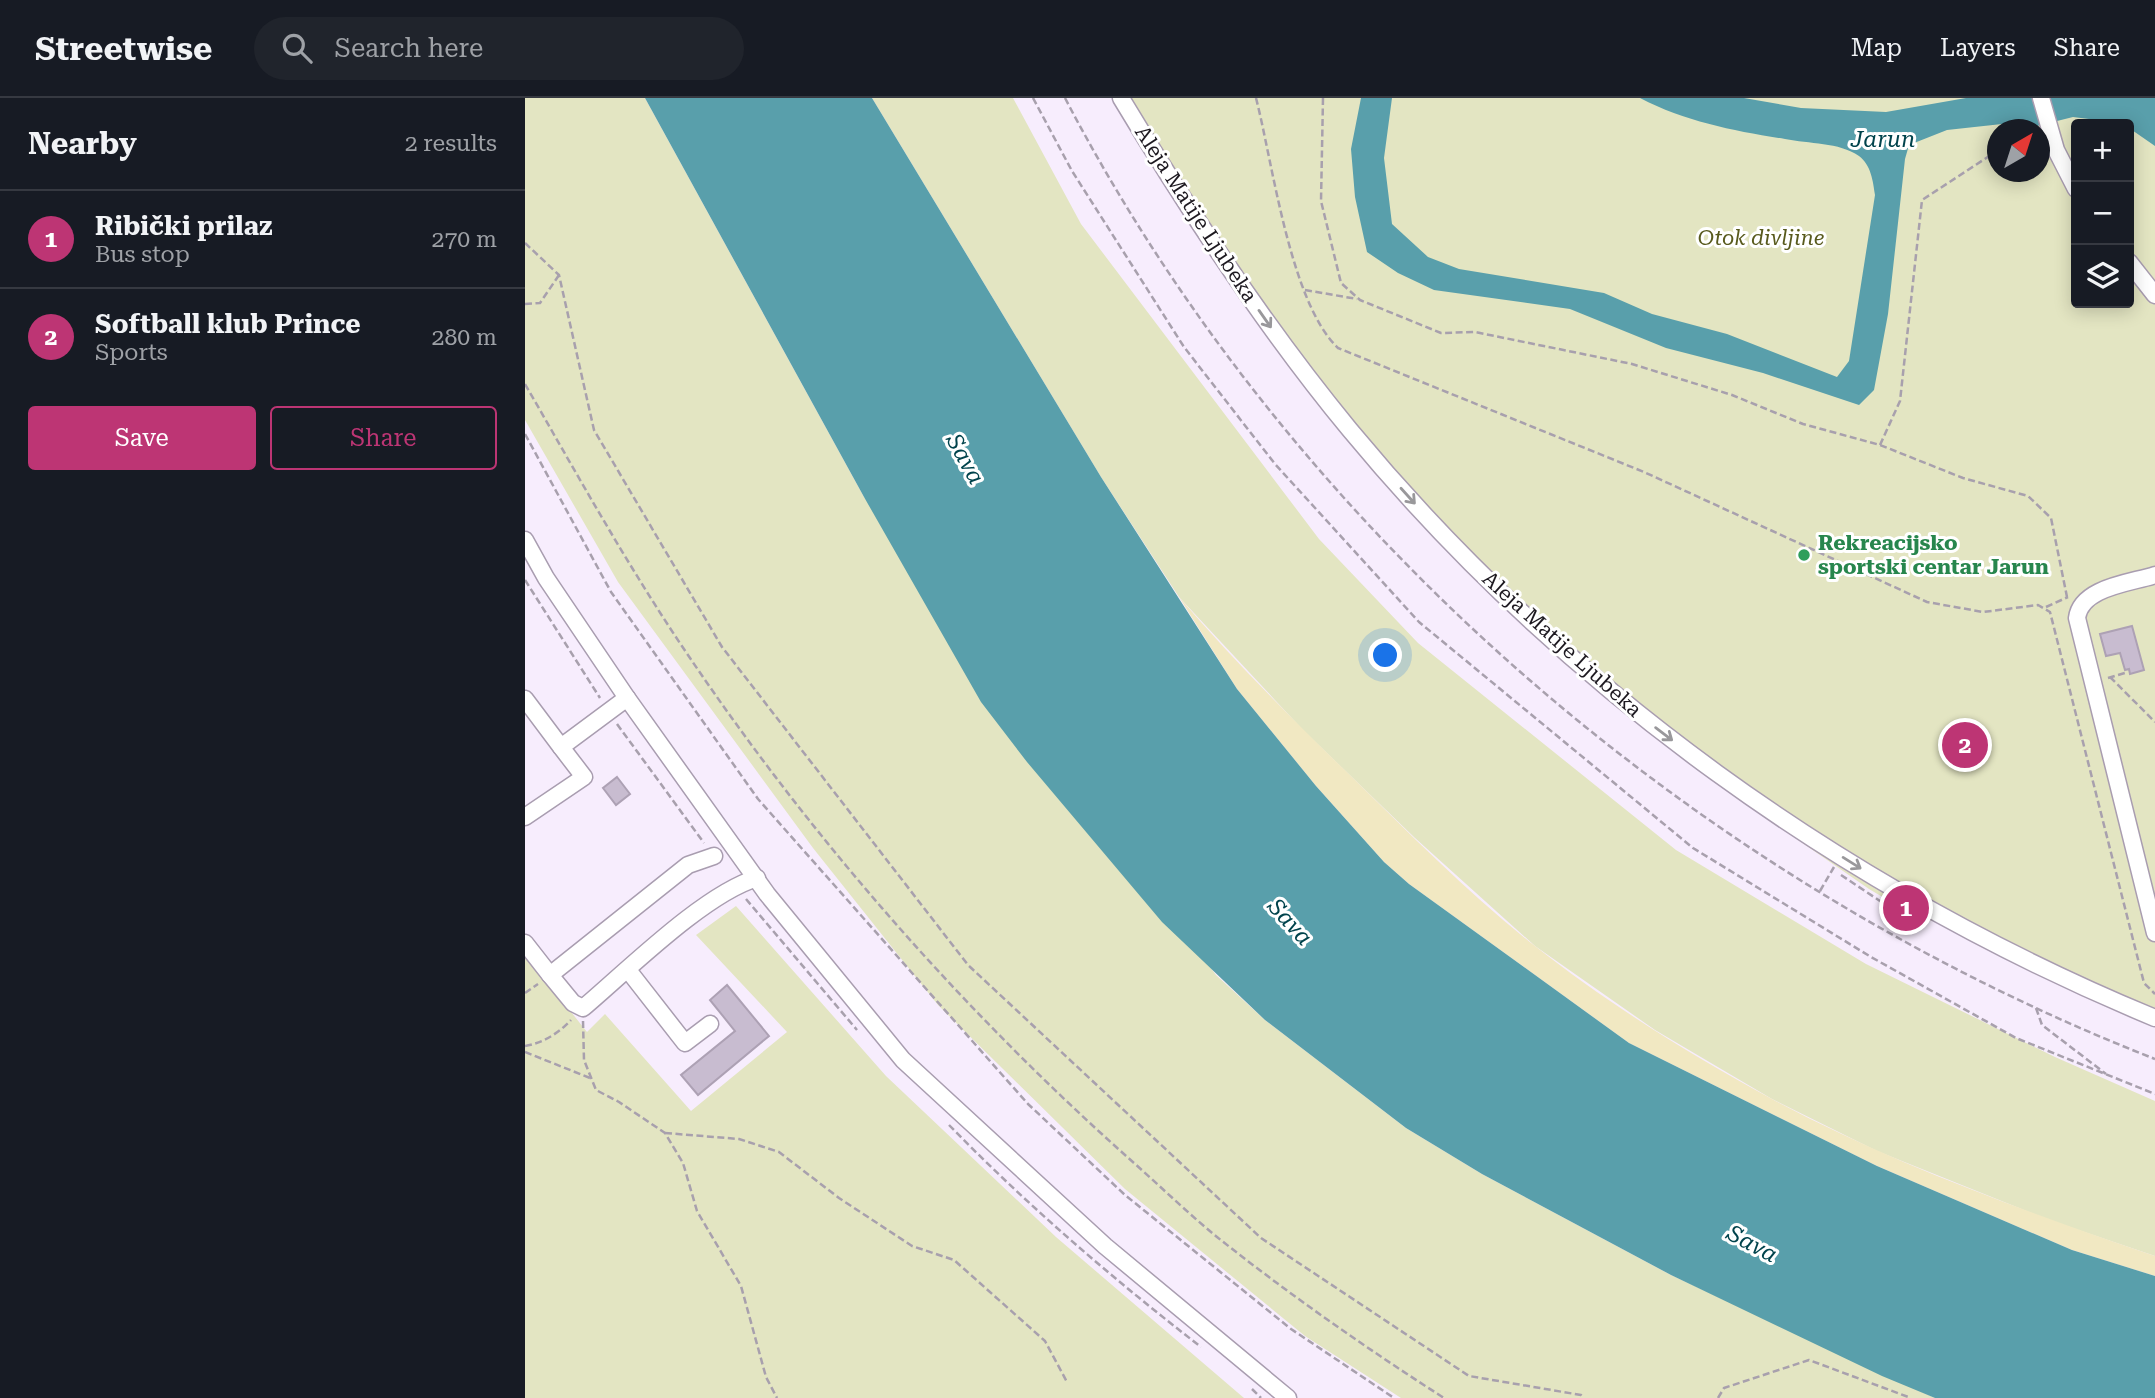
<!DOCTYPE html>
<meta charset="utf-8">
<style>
body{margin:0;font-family:"Roboto Serif",serif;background:#20242c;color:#f1f3f6}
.controls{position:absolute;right:21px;top:21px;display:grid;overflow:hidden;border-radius:7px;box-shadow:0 4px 18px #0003}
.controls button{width:63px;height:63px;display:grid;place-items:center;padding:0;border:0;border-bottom:2px solid #363941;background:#171b24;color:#f1f3f6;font:35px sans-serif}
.compass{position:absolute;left:1462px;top:21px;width:63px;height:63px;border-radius:50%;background:#171b24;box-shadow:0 4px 18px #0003;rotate:39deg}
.you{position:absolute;left:861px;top:558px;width:24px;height:24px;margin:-18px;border:5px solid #fff;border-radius:50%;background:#1a73e8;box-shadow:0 0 0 10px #1a73e833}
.badge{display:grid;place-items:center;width:46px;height:46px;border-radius:50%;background:#bd3574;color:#fff;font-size:23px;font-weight:700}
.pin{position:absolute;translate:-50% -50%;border:4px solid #fff;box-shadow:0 2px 7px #0006}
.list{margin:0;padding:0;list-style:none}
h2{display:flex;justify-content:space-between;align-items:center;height:91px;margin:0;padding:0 28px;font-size:30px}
h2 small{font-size:23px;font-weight:400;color:#9ea1a6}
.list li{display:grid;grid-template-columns:46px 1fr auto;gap:21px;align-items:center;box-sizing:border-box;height:98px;padding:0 28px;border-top:2px solid #363941}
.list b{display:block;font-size:26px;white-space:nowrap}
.list p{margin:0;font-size:23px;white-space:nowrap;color:#9ea1a6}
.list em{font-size:23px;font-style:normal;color:#9ea1a6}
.actions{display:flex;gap:14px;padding:21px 28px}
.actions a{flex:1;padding:16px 0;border:2px solid #bd3574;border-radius:7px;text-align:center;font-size:24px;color:#bd3574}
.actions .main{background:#bd3574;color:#fff}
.icon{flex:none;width:38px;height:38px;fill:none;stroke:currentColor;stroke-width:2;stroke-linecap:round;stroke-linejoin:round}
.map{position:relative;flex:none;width:1630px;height:1300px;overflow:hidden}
header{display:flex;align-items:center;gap:42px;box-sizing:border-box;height:98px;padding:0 35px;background:#171b24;border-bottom:2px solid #363941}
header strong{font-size:33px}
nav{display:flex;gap:38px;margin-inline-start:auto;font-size:24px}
.search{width:490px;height:63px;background:#20242c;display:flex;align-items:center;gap:18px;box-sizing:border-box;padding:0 24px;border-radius:38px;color:#9ea1a6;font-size:26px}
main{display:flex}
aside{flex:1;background:#171b24}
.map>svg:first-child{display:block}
</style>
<header>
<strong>Streetwise</strong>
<div class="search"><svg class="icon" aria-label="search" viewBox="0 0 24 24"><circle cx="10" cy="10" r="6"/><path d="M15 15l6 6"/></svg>Search here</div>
<nav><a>Map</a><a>Layers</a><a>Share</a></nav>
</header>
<main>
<aside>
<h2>Nearby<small>2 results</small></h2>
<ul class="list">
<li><span class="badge">1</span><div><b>Ribički prilaz</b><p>Bus stop</p></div><em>270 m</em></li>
<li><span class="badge">2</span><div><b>Softball klub Prince</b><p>Sports</p></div><em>280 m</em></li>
</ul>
<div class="actions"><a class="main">Save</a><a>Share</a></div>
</aside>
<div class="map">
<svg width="1630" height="1300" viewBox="0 0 1630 1300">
<rect width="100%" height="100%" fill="#f7edfd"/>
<!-- green -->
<g fill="#e3e5c2" fill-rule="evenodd">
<path d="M0,0H120L339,399L691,877L740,922L881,1030L957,1076L1146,1177L1410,1300H876L780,1238L600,1091L413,907L288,750L93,484L0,322Z"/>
<path d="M347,0H488L556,126L794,441L893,545L1151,752L1341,866L1530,959L1630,1003V1158L1524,1122L1352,1053L1247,1001L1130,932L1010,848L890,740L777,631L654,499L576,379Z"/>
<path d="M587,0H1630V927L1543,891L1413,825L1383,814L1344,791L1178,676L1103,618L1006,535L902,431L790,300L664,125ZM1551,26H1604V205H1551ZM1472,32H1514V74H1472Z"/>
<path d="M211,808L361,978L531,1139L719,1300H0V856L62,934L80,916L166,1013L262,934L171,837Z"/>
</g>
<!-- sand -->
<path fill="#f1e8c2" d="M654,499C709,563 769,623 829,681C887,738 946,798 1010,848C1082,905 1167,958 1247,1001C1368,1066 1500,1113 1630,1158V1178L1547,1152L1352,1068L1104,945L884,786L859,764L791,688L712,591Z"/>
<!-- water -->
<g fill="#599fab">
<path d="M120,0H347L576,379L712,591L791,688L859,764L884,786L1104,945L1352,1068L1547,1152L1630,1178V1300H1410L1357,1278L1146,1177L957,1076L881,1030L740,922L637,824L502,664L456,604L339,399Z"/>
<path d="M836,0H867L859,60L867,126L903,159L934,171L1079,195L1127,216L1202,236L1312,279L1324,263L1350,97C1348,83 1346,67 1334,58C1314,44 1284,46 1260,41C1210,33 1161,24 1115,0H1219L1276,10L1361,14L1441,0H1630V48L1604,30V26L1548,19L1512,28L1477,26L1422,32L1384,47L1380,61L1363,216L1349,292L1334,307L1238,275L1141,250L1045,211L909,192L873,175L842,154L830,99L826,51Z"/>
</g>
<!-- building -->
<g fill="#c8bcd0" stroke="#ada1b4" stroke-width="2">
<path d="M1607,528L1619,572L1605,576L1604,571L1600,572L1595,555L1581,558L1575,536Z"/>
<path d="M92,679L105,696L91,707L78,690Z"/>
<path d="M202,887L244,938L173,997L156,977L210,933L185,902Z"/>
</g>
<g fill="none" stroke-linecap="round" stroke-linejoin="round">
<defs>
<g id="minor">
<path d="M596,0C665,115 739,228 825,332C1039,591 1321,792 1630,920"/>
<path d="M1516,0L1531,52L1551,91"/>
<path d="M1604,164L1630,197"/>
<path d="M0,442L21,480L102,600L242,796L378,962L580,1148L763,1300"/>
<path d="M1630,477C1606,485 1556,489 1552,520L1630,835"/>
<path d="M0,601L36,649L102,600"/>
<path d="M0,719L59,679L36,649"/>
<path d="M189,758L163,767L25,877L48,905L58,910C103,872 179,796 232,780"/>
<path d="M0,845L25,877"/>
<path d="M103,872L160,945L185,926"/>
</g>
</defs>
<!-- minor casing -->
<use href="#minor" stroke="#a99db0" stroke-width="19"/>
<!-- path -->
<g stroke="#a8a0ad" stroke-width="2.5" stroke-dasharray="7 3.5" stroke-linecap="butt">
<path d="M508,0L547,73L659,249L750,366L894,524L1168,750L1346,859L1491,940L1630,996"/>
<path d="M540,0C768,437 1173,782 1630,961"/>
<path d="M731,0C748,66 765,204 813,250L1119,374L1402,504L1458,514L1513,507L1525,514L1619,885L1630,896"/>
<path d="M798,0L796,103L816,185L835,202L916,235L950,234L1107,266L1207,297L1278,326L1355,347L1438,380L1503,398L1526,420L1542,499"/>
<path d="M0,145L34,177L69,332L197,549L443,867L736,1140L944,1278L1056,1297L1059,1300"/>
<path d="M780,192L832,201"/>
<path d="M0,206L15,205L34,177"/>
<path d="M0,286C53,378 105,472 165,560C291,746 441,916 609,1065C637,1090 664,1116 692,1139C765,1197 841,1250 919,1300"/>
<path d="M0,336L86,494L233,701L503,1006L600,1097L766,1231L869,1300"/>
<path d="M1355,347L1375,303L1397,102L1472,53"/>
<path d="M0,482L75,600"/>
<path d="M1521,509L1543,499"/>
<path d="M1585,579L1630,624"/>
<path d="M1583,580L1603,574"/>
<path d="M92,626L179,745"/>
<path d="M1316,777L1388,825"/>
<path d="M1295,793L1309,769"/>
<path d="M221,801L332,932"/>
<path d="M0,895L13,886"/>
<path d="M1511,910L1517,927L1581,976"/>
<path d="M58,923L59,962L71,992L94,1004L140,1035L158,1065L172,1113L216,1188L241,1279L252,1300"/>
<path d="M0,948C18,945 34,935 46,922"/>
<path d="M0,954L65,980"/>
<path d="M424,1027C502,1107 588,1181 676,1249"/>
<path d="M140,1035L214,1041L254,1054L314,1100L387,1148L429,1162L520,1243L542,1284"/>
<path d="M727,1291L736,1300"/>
<path d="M1193,1300L1199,1290L1284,1262L1386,1300"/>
</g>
<!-- minor -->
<use href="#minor" stroke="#fff" stroke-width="16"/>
</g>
<!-- one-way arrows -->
<defs><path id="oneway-shaft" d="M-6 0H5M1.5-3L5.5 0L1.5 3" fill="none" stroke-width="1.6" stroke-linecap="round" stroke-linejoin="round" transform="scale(1.75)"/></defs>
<g stroke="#99989b">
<use href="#oneway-shaft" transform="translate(740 221) rotate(55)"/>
<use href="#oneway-shaft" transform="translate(883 398) rotate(48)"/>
<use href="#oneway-shaft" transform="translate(1139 636) rotate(37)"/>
<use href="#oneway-shaft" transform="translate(1327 765) rotate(32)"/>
</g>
<!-- markers -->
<circle fill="#2e9e5b" stroke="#fff" stroke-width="2.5" cx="1279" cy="457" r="7"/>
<g text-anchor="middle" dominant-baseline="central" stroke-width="6" stroke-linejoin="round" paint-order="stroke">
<!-- street labels -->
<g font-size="21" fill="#1d1920" stroke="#fff">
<text transform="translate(671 116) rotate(57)">Aleja Matije Ljubeka</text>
<text transform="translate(1037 546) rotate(42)">Aleja Matije Ljubeka</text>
</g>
<!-- park labels -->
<g font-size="21" font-style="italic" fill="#585a1d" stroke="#fff">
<text x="1236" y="140">Otok divljine</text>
</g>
<!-- leisure labels -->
<g font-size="21" font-weight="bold" fill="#27864d" stroke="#fff" text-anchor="start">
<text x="1293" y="445">Rekreacijsko<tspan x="1293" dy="24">sportski centar Jarun</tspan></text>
</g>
<!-- water labels -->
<g font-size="23" font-style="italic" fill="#00434c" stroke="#fff">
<text x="1358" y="41">Jarun</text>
<text transform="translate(440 361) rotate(61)">Sava</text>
<text transform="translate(765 824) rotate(48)">Sava</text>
<text transform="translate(1227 1146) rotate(28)">Sava</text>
</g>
</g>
</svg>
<div class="controls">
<button>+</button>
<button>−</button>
<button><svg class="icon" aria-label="layers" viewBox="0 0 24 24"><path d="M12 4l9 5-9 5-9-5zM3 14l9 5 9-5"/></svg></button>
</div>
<svg class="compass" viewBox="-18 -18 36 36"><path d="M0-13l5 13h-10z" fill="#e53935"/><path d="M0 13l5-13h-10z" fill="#9ea1a6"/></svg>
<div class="you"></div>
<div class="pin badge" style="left:1381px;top:810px">1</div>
<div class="pin badge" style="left:1440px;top:647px">2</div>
</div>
</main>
